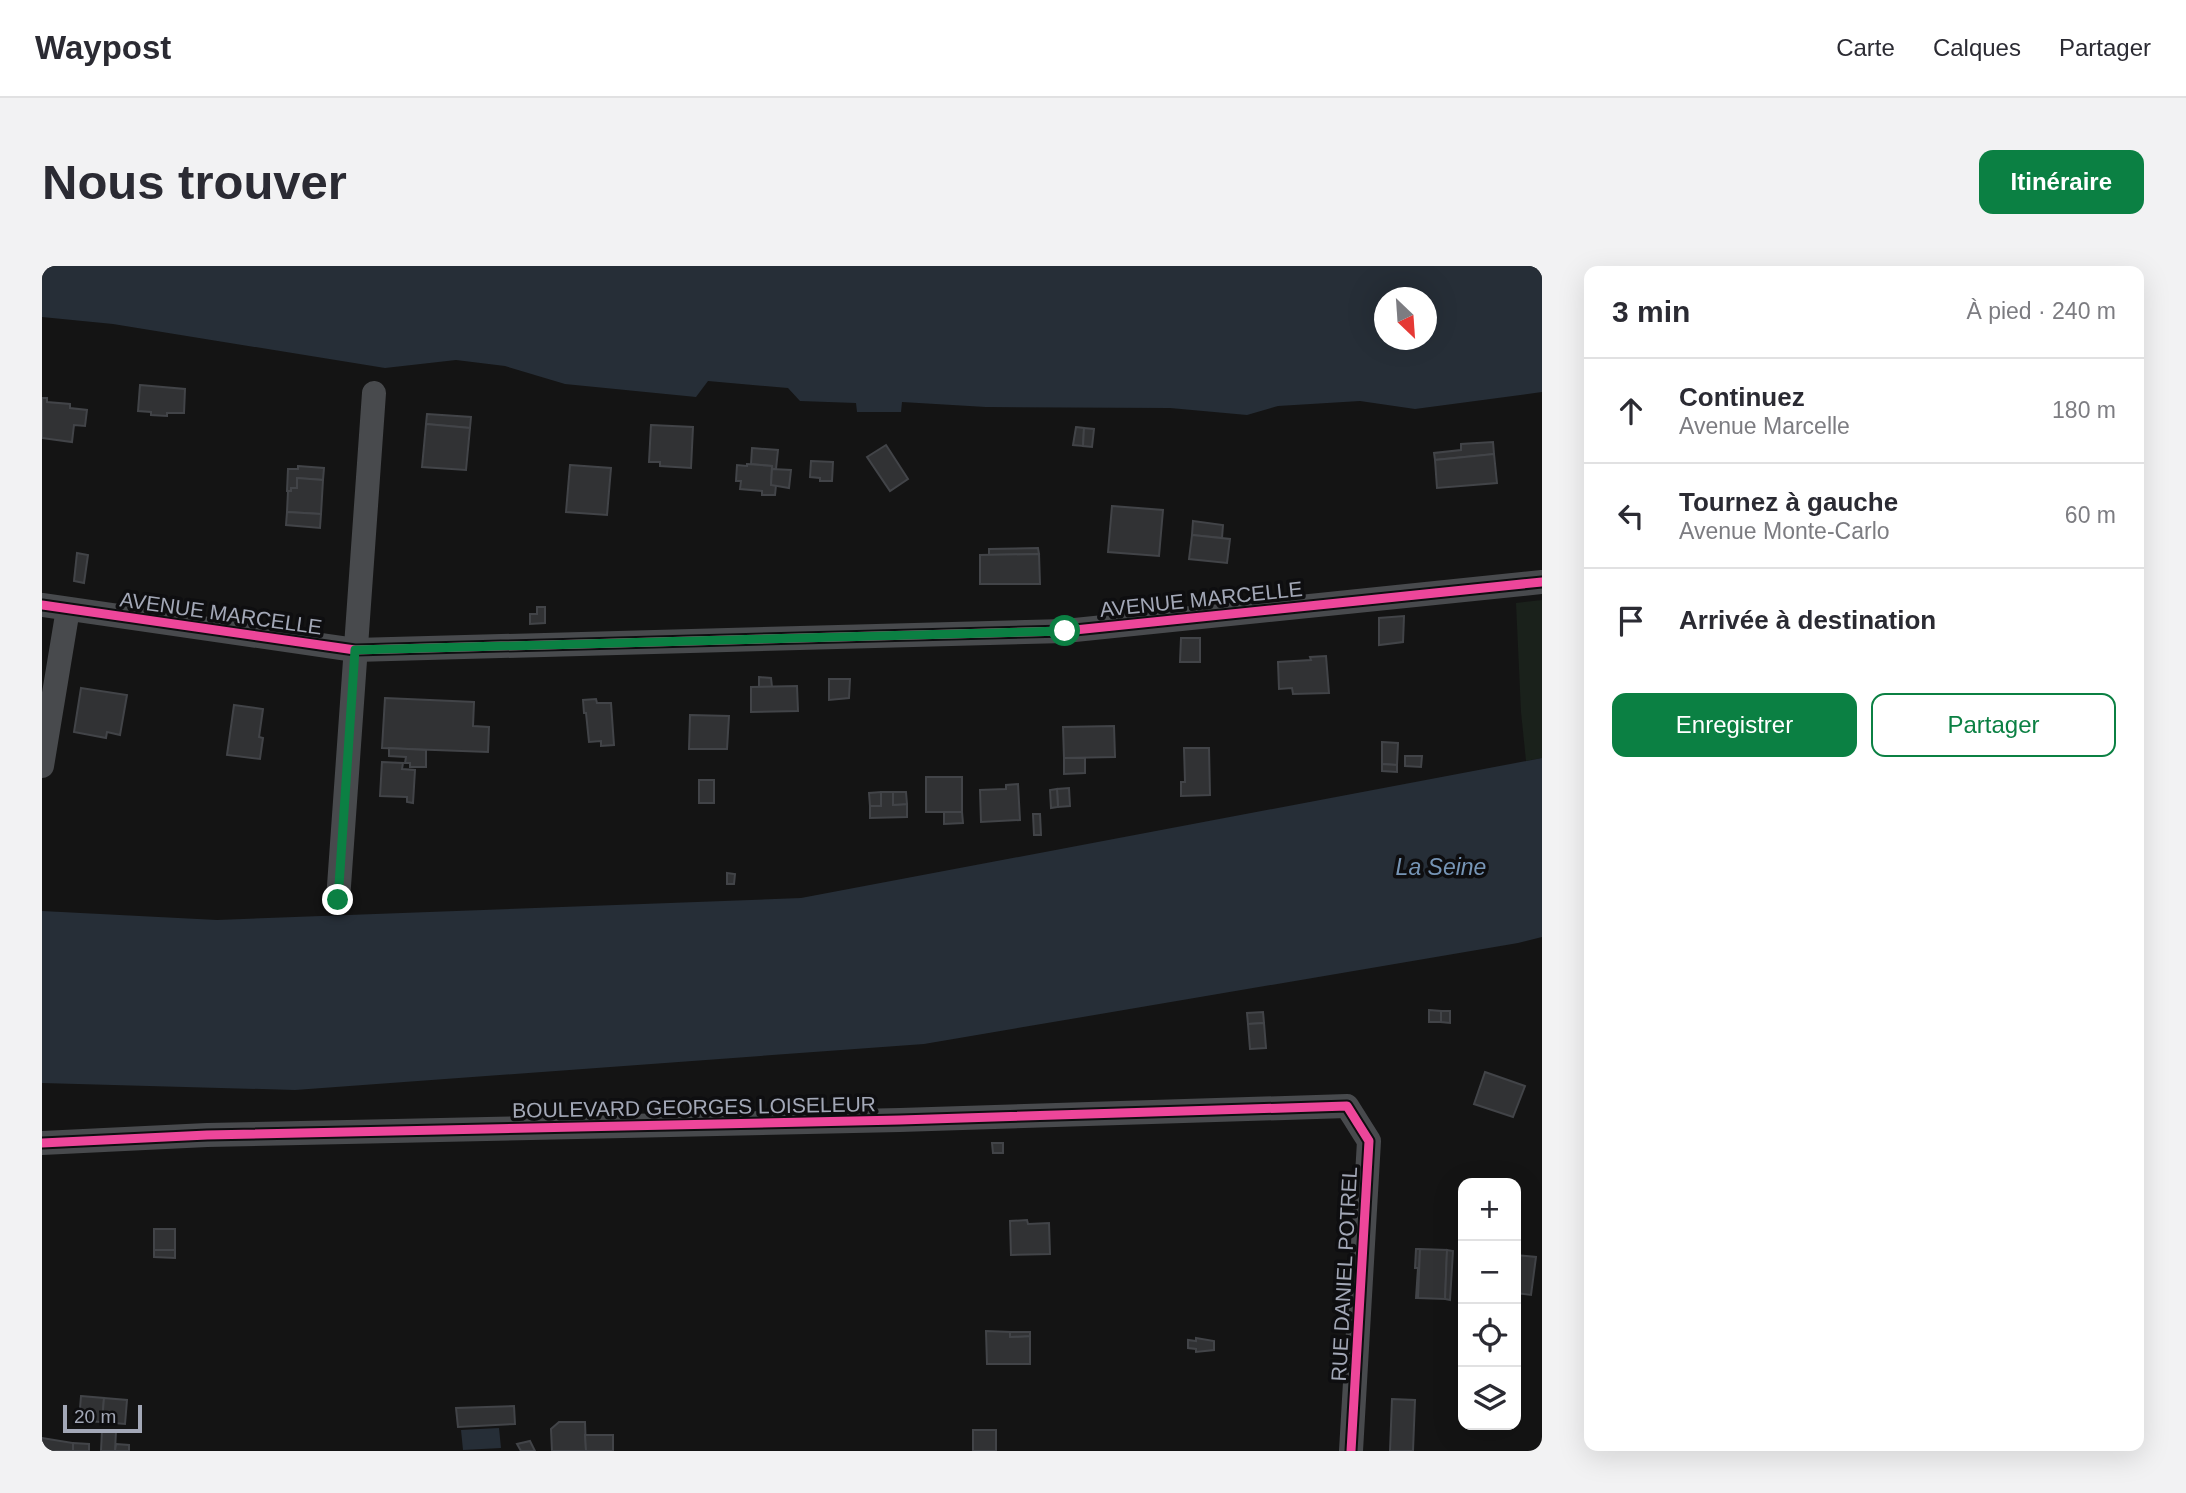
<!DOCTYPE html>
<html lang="fr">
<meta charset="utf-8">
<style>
body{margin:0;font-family:Helvetica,sans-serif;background:#f2f2f3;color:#2b2b33}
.controls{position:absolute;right:21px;bottom:21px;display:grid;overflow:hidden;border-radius:14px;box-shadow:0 7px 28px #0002}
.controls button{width:63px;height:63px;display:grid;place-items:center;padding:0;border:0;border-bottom:2px solid #e1e1e2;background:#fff;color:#2b2b33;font:35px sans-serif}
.compass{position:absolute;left:1332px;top:21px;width:63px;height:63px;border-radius:50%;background:#fff;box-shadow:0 7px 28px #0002;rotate:155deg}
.scale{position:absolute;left:21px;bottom:18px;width:79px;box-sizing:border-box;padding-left:7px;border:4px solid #a3a8b7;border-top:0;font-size:19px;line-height:24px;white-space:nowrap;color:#a3a8b7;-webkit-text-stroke:5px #0e0e10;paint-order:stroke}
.stop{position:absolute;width:21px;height:21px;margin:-16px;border:5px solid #0b8043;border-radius:50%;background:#fff}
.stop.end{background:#0b8043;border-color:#fff;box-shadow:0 2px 7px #0008}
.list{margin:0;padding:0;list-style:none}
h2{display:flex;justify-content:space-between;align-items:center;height:91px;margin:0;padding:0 28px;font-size:30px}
h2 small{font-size:23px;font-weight:400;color:#7c7c81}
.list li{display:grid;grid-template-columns:46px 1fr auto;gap:21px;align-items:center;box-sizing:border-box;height:105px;padding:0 28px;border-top:2px solid #e1e1e2}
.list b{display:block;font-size:26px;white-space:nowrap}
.list p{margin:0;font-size:23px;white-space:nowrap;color:#7c7c81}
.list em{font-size:23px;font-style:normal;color:#7c7c81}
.actions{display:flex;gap:14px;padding:21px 28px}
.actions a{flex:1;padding:16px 0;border:2px solid #0b8043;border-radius:14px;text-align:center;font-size:24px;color:#0b8043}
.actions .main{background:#0b8043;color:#fff}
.icon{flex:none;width:38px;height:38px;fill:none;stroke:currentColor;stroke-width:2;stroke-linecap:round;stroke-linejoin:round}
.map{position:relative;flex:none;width:1500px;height:1185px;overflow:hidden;border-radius:14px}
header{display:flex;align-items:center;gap:42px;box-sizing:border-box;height:98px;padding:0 35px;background:#fff;border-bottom:2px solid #e1e1e2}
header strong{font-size:33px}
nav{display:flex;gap:38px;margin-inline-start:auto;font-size:24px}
.intro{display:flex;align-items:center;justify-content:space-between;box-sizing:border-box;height:168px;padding:0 42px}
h1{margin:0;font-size:49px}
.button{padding:18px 32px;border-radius:14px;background:#0b8043;color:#fff;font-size:24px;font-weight:700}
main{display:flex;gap:42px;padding:0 42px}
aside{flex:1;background:#fff;border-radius:14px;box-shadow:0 7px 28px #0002}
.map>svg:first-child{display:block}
</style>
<header>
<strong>Waypost</strong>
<nav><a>Carte</a><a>Calques</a><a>Partager</a></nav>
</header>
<div class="intro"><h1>Nous trouver</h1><a class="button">Itinéraire</a></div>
<main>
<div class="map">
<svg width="1500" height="1185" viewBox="0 0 1500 1185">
<rect width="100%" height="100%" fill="#141414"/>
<!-- green -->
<path fill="#1a211b" d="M1500,334V492L1484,495L1479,446L1474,337Z"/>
<!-- water -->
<g fill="#262e37" fill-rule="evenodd">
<path d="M0,0H1500V126L1373,143L1318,135L1236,140L1205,149L1128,142L944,141L860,136L859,146H815L814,137L758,135L746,122L666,115L654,131L523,118L463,100L414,94L343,102L71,58L0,51ZM1342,32H1384V74H1342Z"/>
<path d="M1500,492V671L1476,677L882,778L253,824L0,817V645L175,654L759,632Z"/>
<path d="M457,1162L459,1182L421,1184L419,1164Z"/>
</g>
<!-- building -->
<g fill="#313234" stroke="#424448" stroke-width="2">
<path d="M98,119L143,123L142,147H125V150L109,149V146L96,145Z"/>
<path d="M0,132H5V136L28,138V142L45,144L43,160L32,159L30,176L0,172Z"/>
<path d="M385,148L429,151L428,162L384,158Z"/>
<path d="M384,158L428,162L424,204L380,201Z"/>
<path d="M609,159L651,161L649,202L618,200V196H607Z"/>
<path d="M1034,161L1042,162L1041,180L1031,179Z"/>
<path d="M1042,162L1052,163L1050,181L1041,180Z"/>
<path d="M1451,176L1452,188L1393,194L1392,187L1419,184V178Z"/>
<path d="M844,179L866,213L848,225L825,191Z"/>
<path d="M710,182L736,184L734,203H730V200L709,198Z"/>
<path d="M1452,188L1455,217L1395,222L1393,194Z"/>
<path d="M769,195L791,196L790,215H778V212L768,211Z"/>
<path d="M705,198L730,200L729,219H734L733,229H720V225L698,223L699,215H694L695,199L705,200Z"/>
<path d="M528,199L569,202L565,249L524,246Z"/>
<path d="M256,200L282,202L281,214L255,212V222H249V225H245L246,203H256Z"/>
<path d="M730,203L749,204L747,222L729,219Z"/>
<path d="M255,212L281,214L279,248L245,246L246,225H249V222H255Z"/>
<path d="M1070,240L1121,244L1117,290L1066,286Z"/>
<path d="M245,246L279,248L278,262L244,259Z"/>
<path d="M1151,255L1181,259L1180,272L1150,269Z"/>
<path d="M1150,269L1188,273L1185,297L1147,293Z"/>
<path d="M996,282L997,288L947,289V283Z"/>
<path d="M35,287L46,289L42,317L32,315Z"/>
<path d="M997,288L998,318H938V289Z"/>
<path d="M495,341H503V357L488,358V348H495Z"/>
<path d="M1362,350L1361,376L1337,379V352Z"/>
<path d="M1139,372H1158V396H1138Z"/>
<path d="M1284,390L1287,427L1251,428L1250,422L1237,423L1236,396L1269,394L1268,391Z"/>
<path d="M717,411L729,412L730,421H717Z"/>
<path d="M787,413H808L807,432L787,434Z"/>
<path d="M755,420L756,445L709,446V421Z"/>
<path d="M39,422L85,429L78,469L65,466L64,472L32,466Z"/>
<path d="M343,432L432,436L431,460L447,461L446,486L340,482Z"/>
<path d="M554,433L555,437H569L572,479L559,480V475L547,476L544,447H542L541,434Z"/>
<path d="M192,439L221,443L217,471L221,472L218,493L185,489Z"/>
<path d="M648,449L687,450L685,483H647Z"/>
<path d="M1072,460L1073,491L1022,492L1021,461Z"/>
<path d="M1340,476L1356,477L1355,499L1340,498Z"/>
<path d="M347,482L384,484V501H368V497H363L364,491L347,490Z"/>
<path d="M1142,482H1167L1168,529L1139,530V516H1143Z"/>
<path d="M1363,490H1380L1379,501L1363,500Z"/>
<path d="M1022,492H1043V507L1022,508Z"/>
<path d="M340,496L361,497L360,503L373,504L371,537L365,536V531L338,530Z"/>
<path d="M1340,498L1355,499V506L1340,505Z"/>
<rect x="884" y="511" width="36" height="35"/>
<rect x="657" y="514" width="15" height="23"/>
<path d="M976,518L978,554L939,556L938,524L964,523V519Z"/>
<path d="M1027,522L1028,540L1016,541L1015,523Z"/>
<path d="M1015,523L1016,541L1009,542L1008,524Z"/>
<path d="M839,526V540H828L827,527Z"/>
<path d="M839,526H851V539L865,538V551L828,552V540H839Z"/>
<path d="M851,526H864L865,538L851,539Z"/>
<path d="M902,546H920L921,557L902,558Z"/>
<path d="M991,548H998L999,569H992Z"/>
<path d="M685,607L693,608L692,618H685Z"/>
<path d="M1387,744L1399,745V756H1387Z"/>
<path d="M1399,745H1408V757L1399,756Z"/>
<path d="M1221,746L1222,757L1206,758L1205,747Z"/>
<path d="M1222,757L1224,782L1208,783L1206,758Z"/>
<path d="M1443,806L1483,820L1471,851L1432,838Z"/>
<path d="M950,877H961V887H951Z"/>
<path d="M985,954L986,958L1007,957L1008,988L969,989L968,955Z"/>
<rect x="112" y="963" width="21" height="21"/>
<path d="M1374,983H1378L1376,1032H1374L1376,1002H1373Z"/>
<path d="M1378,983L1405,984L1403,1033L1376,1032Z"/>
<path d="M112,984H133V992L112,991Z"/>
<path d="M1405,984L1411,985L1408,1034L1403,1033Z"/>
<path d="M1474,989L1494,991L1489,1029L1474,1027Z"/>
<path d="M944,1065L968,1066V1071L988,1070V1098H945Z"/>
<path d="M968,1066H988V1070L968,1071Z"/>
<path d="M1154,1072L1172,1075V1084L1154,1086V1083L1146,1082V1074L1154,1075Z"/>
<path d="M39,1130L62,1132L60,1156L37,1155Z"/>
<path d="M62,1132L85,1134L83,1158L60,1156Z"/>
<path d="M1350,1133L1373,1134L1371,1185H1348Z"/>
<path d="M472,1140L473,1158L416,1161L414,1142Z"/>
<path d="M517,1156H543L544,1185H510L509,1163Z"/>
<path d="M60,1164L74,1165L73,1185H59Z"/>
<rect x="931" y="1164" width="23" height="21"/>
<path d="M543,1169H571V1185H544Z"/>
<path d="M0,1172L31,1177V1185H0Z"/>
<path d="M488,1175L493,1185H479L475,1178Z"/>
<path d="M31,1177L47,1178V1185H31Z"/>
<path d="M74,1178L87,1179V1185H73Z"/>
</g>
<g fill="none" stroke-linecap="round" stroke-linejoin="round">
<!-- minor -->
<g stroke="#484a4d" stroke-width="24">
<path d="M0,339L313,384L1023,365L1500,316"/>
<path d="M0,500L26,343"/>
<path d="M296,634L332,127"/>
<path d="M0,877L165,869L858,854L1305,840L1327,875L1309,1185"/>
</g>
<defs>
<g id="cycleway">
<path d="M0,339L313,384L1023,365L1500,316"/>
<path d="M0,877L165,869L858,854L1305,840L1327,875L1309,1185"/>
</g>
</defs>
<!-- cycleway casing -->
<use href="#cycleway" stroke="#0e0e10" stroke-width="13"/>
<!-- cycleway -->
<use href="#cycleway" stroke="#ed469a" stroke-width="9"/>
</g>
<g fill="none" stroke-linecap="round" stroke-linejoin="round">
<!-- route -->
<path stroke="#0b8043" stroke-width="9" d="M296,634L313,384L1023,365"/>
</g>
<g text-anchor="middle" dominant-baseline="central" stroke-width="7" stroke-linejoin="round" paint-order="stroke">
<!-- street labels -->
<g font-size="21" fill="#a3a8b7" stroke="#0e0e10">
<text transform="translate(1159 333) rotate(-6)">AVENUE MARCELLE</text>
<text transform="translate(179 347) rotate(8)">AVENUE MARCELLE</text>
<text transform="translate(652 841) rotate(-1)">BOULEVARD GEORGES LOISELEUR</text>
<text transform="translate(1302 1008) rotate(-87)">RUE DANIEL POTREL</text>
</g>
<!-- water labels -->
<g font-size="23" font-style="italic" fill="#7695b6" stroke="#0e0e10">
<text x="1399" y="601">La Seine</text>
</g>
</g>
</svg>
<div class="controls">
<button>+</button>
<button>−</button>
<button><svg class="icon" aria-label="locate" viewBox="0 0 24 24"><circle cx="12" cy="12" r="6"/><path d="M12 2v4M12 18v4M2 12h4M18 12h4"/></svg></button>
<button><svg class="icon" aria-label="layers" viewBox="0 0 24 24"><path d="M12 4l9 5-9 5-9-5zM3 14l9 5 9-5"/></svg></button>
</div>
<svg class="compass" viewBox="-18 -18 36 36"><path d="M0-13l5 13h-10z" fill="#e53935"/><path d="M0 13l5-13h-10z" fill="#7c7c81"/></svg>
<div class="scale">20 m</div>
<div class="stop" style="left:1023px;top:365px"></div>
<div class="stop end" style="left:296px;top:634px"></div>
</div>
<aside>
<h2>3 min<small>À pied · 240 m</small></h2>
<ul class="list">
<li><svg class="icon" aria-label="ahead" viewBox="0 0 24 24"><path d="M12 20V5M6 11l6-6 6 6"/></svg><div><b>Continuez</b><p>Avenue Marcelle</p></div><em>180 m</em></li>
<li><svg class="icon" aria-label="left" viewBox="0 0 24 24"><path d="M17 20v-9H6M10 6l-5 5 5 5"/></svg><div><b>Tournez à gauche</b><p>Avenue Monte-Carlo</p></div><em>60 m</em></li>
<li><svg class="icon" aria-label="arrive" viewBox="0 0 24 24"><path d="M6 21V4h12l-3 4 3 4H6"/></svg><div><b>Arrivée à destination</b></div></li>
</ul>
<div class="actions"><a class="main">Enregistrer</a><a>Partager</a></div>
</aside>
</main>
